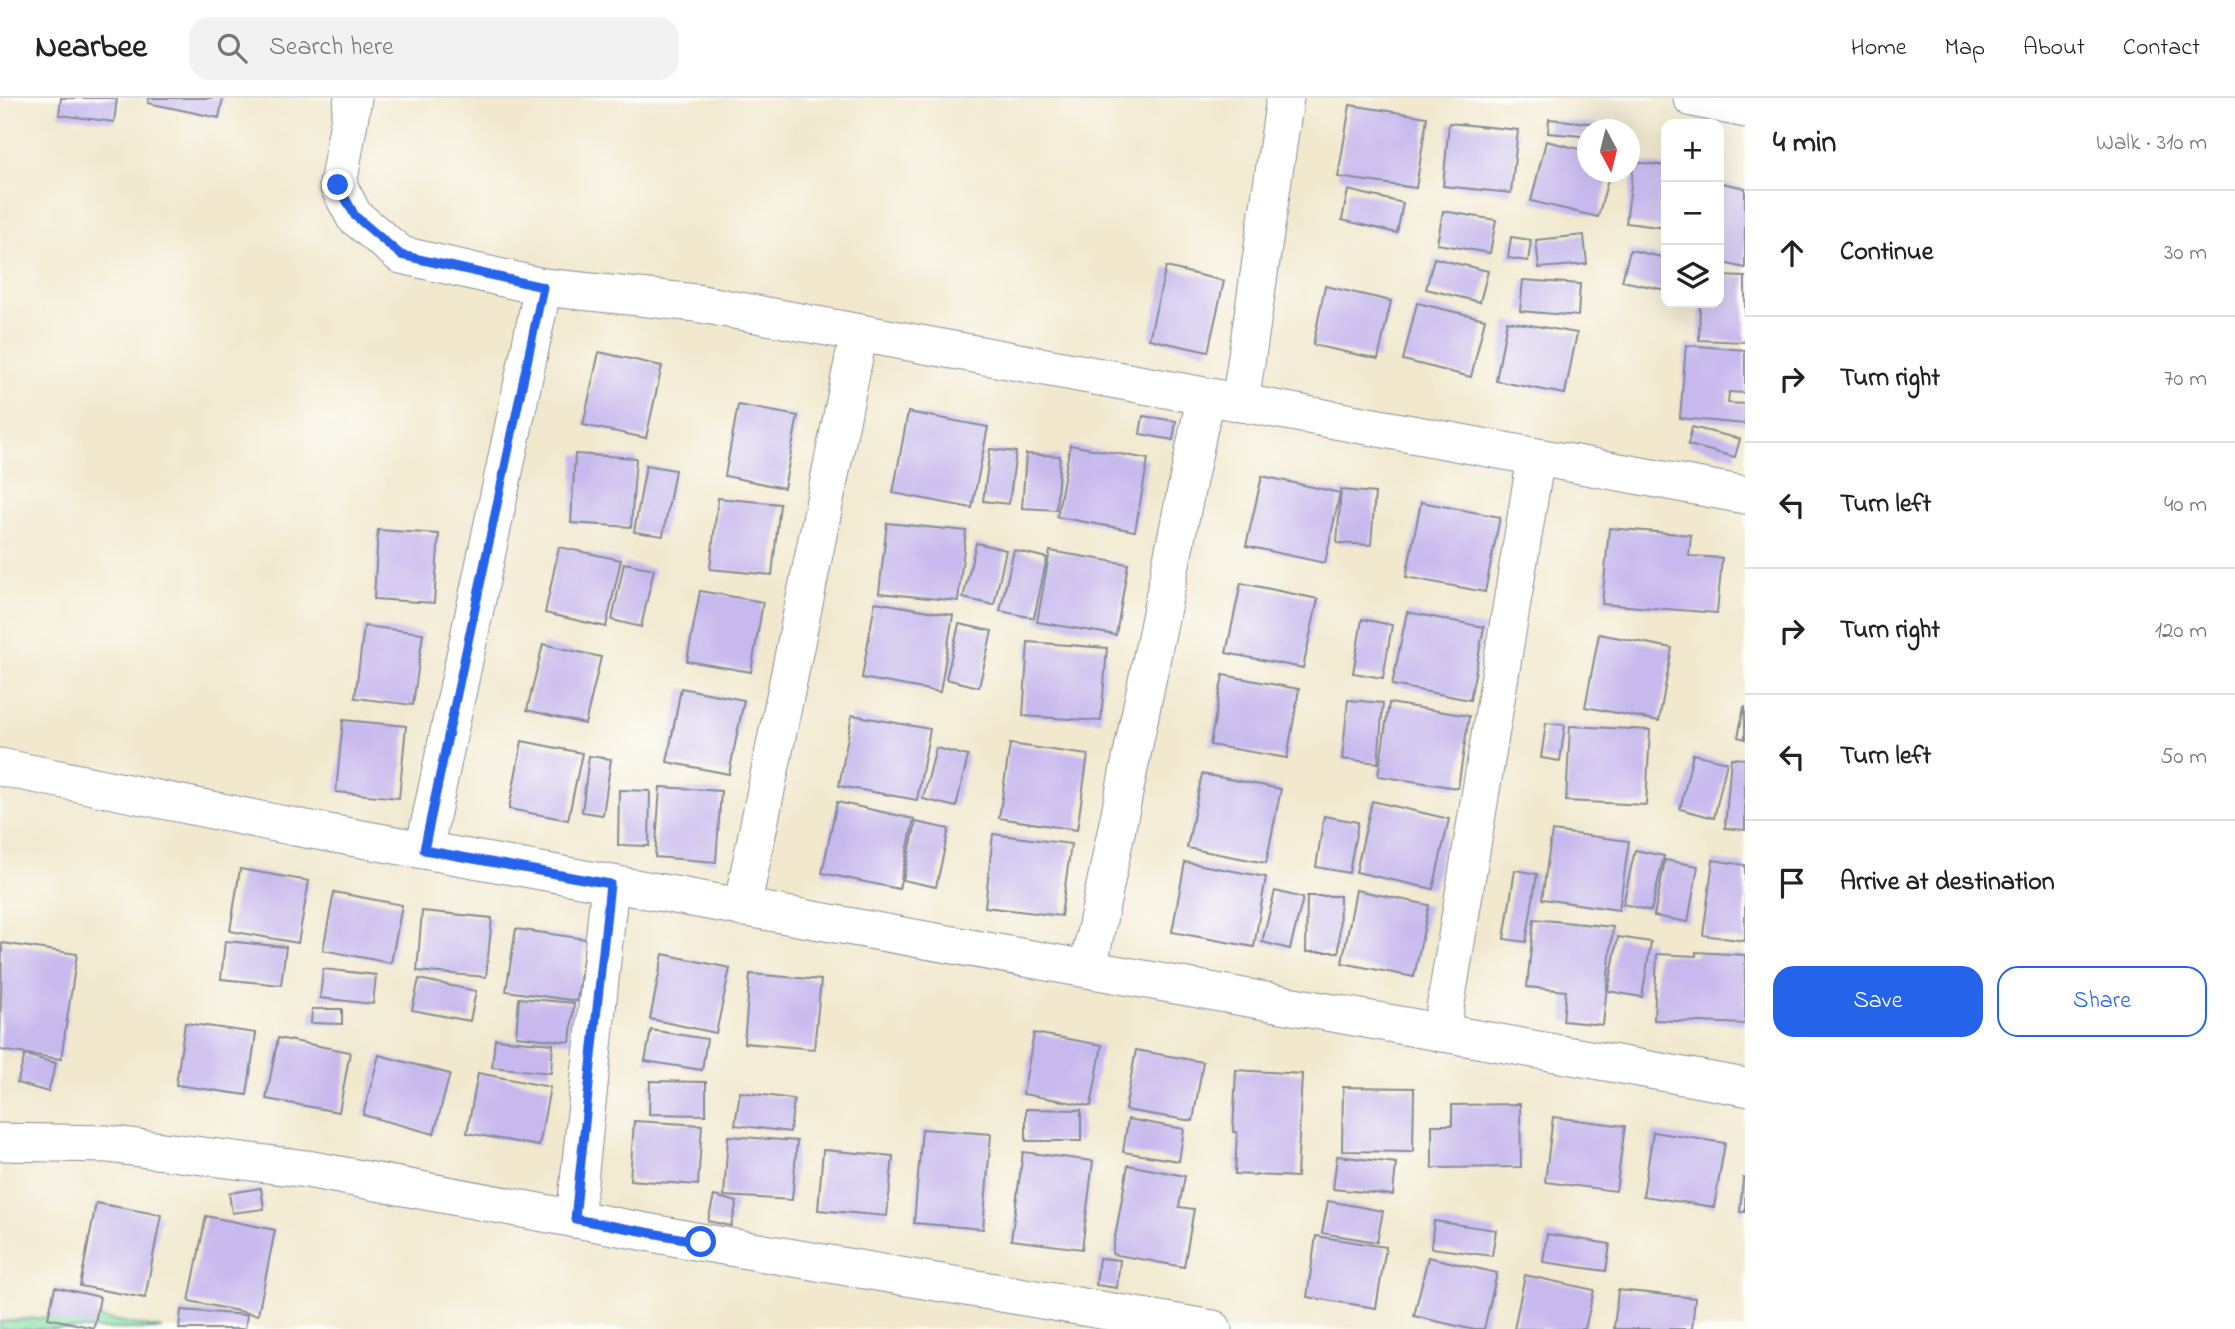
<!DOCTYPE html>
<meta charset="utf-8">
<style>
body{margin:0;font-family:"Indie Flower",sans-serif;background:#f2f2f2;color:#222}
.controls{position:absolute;right:21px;top:21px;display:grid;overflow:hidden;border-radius:14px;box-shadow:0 7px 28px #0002}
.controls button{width:63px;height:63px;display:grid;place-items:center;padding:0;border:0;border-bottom:2px solid #e0e0e0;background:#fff;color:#222;font:35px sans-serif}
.compass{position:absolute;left:1577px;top:21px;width:63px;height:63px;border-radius:50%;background:#fff;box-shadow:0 7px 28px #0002;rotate:173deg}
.stop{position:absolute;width:21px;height:21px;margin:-16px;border:5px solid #2563eb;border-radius:50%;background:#fff}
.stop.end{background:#2563eb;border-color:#fff;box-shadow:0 2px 7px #0008}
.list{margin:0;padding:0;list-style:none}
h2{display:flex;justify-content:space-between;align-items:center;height:91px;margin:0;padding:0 28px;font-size:30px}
h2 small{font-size:23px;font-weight:400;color:#767676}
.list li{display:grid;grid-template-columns:46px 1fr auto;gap:21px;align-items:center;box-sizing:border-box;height:126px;padding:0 28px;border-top:2px solid #e0e0e0}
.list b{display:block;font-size:26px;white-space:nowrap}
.list em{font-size:23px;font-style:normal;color:#767676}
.actions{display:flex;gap:14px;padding:21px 28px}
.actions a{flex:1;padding:16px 0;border:2px solid #2563eb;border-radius:21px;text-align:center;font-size:24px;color:#2563eb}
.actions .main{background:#2563eb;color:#fff}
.icon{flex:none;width:38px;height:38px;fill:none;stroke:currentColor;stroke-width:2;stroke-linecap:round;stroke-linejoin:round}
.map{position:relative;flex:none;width:1745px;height:1231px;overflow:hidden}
header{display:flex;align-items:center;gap:42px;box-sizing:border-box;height:98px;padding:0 35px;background:#fff;border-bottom:2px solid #e0e0e0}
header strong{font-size:33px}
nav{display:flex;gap:38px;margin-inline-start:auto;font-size:24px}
.search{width:490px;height:63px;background:#f2f2f2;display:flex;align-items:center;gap:18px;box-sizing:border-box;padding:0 24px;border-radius:21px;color:#767676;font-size:26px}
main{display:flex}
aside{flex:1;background:#fff}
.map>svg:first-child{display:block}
</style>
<header>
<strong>Nearbee</strong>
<div class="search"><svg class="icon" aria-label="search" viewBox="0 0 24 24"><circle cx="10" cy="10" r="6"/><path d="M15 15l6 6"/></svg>Search here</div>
<nav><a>Home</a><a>Map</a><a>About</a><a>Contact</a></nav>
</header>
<main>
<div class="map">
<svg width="1745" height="1231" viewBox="0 0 1745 1231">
<rect width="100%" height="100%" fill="#fdfcf7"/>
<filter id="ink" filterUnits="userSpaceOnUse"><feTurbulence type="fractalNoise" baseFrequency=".0143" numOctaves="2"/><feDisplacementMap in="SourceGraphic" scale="14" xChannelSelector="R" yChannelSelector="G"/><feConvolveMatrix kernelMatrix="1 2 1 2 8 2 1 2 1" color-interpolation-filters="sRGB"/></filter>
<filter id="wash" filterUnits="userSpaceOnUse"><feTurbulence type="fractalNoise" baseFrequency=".00686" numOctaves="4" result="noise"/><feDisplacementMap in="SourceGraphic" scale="28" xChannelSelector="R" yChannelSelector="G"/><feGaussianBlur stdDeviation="1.57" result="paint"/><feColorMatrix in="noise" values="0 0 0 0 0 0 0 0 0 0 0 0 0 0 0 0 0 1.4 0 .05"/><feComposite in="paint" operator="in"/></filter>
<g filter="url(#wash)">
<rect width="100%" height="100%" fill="#f1e8ce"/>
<!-- green -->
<path fill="#87e2a8" stroke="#518883" stroke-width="2" d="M77,1216L162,1231H0V1224Z"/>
<g id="blocks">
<!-- building -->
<g fill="#c7b9ee">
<path d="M61,0H117L114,24L59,17Z"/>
<path d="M149,0H223L219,20L148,5Z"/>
<path d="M1350,7L1427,19L1416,90L1338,79Z"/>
<path d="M1549,21L1597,26V32H1588V46L1581,45L1582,38L1548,35Z"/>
<path d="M1449,25L1518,32L1511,95L1443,88Z"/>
<path d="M1546,43L1588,53V74H1610L1598,119L1531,103Z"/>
<path d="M1634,64L1666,68V130L1626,125Z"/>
<path d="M1722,85L1745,90V170L1719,164V100Z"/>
<path d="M1348,92L1403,105L1397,135L1342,122Z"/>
<path d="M1443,113L1496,122L1490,155L1437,146Z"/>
<path d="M1584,137L1587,166L1539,170L1536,142Z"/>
<path d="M1511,139L1531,142L1528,163L1508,160Z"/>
<path d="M1630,152L1666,160V192L1622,183Z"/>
<path d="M1434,160L1488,173L1480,204L1426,191Z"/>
<path d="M1166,169L1224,183L1208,254L1149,241Z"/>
<path d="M1719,178L1745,179V244L1699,242L1700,205H1719Z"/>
<path d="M1523,182L1580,186L1578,218L1520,213Z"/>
<path d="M1325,188L1391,203L1378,261L1313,247Z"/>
<path d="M1417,205L1485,221L1471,279L1403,262Z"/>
<path d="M1507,223L1577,235L1565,296L1496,283Z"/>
<path d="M1686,247L1745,252V295L1729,294L1728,305L1745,306V326L1680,320Z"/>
<path d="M599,254L662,268L646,340L583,327Z"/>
<path d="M738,307L798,318L784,390L725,378Z"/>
<path d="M908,314L988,329L972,410L893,395Z"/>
<path d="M1143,318L1176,323L1173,342L1140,336Z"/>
<path d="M1692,329L1740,341L1735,359L1688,347Z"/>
<path d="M1070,347L1148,361L1135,433L1057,419Z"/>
<path d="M990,351L1016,354L1009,406L983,403Z"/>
<path d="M575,356L636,360L631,429L571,425Z"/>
<path d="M1026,356L1060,358L1056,412L1022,410Z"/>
<path d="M646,367L675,372L663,438L634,434Z"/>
<path d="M1262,378L1340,395L1325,465L1246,448Z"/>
<path d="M1341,392L1375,395L1371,447L1337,445Z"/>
<path d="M718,400L780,406L772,477L710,471Z"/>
<path d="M1421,404L1500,419L1485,494L1406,479Z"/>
<path d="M887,425L966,433L958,503L879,495Z"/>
<path d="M1609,430L1691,437L1689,458L1722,460L1717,515L1602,506Z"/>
<path d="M378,432L439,436L434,505L374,501Z"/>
<path d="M976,445L1006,452L994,507L963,500Z"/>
<path d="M559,449L621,462L606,529L545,515Z"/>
<path d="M1014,452L1047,460L1034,520L1000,513Z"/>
<path d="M1050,453L1128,466L1116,537L1037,524Z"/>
<path d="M624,465L654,471L641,529L612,522Z"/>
<path d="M1241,485L1318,501L1303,570L1226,555Z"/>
<path d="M700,493L763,504L751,574L687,563Z"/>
<path d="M875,504L953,517L940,594L862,580Z"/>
<path d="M1407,514L1484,529L1470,602L1392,587Z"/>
<path d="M1362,521L1392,527L1383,580L1353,575Z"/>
<path d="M959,526L992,533L979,589L946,581Z"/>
<path d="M364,528L423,535L413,607L355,600Z"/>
<path d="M1599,536L1672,550L1659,623L1585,609Z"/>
<path d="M1028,544L1107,550L1101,623L1023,618Z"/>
<path d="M543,546L601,559L585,626L527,612Z"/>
<path d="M1223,577L1299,591L1287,660L1210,647Z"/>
<path d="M681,590L744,602L729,676L667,664Z"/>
<path d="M1348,602L1383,605L1378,665L1342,661Z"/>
<path d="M1389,605L1469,618L1458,690L1378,678Z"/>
<path d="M1744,609H1745V641L1738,639Z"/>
<path d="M852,617L930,631L917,702L839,688Z"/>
<path d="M343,622L406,628L399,700L336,694Z"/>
<path d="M1546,625L1565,627L1560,663L1541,660Z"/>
<path d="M1570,628L1650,632L1646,707L1566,703Z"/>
<path d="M522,643L582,655L568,722L509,711Z"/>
<path d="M1010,646L1088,657L1077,732L999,720Z"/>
<path d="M936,650L968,658L956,709L923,701Z"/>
<path d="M1693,656L1727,664L1714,720L1680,711Z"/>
<path d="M589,658L611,661L603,717L582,714Z"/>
<path d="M1731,660L1745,661V732L1725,730Z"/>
<path d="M1202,676L1281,691L1266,765L1187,750Z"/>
<path d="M660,689L721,693L716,764L655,759Z"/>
<path d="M619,692L650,693L649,748L618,747Z"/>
<path d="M1372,703L1449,721L1433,791L1356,774Z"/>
<path d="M837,704L914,721L899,791L822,775Z"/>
<path d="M1324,718L1358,724L1349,775L1316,769Z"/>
<path d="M916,724L949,731L936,789L903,782Z"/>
<path d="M1552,733L1629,743L1619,812L1542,801Z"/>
<path d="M993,736L1071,746L1061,818L985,809Z"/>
<path d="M1635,752L1664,758L1651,813L1623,806Z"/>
<path d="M1665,762L1698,768L1688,824L1654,818Z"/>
<path d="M1713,762L1745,767V843L1703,837Z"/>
<path d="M1185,764L1266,779L1254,849L1172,834Z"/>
<path d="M240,771L309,783L298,845L230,833Z"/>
<path d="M1515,772L1537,776L1526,844L1504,841Z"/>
<path d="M1356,792L1429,807L1414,879L1342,865Z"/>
<path d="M1275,793L1303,800L1290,851L1262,844Z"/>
<path d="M334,794L402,807L391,865L323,852Z"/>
<path d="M1307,798H1340L1339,854H1306Z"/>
<path d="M422,813L492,820L486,879L417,873Z"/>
<path d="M1534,821L1613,829L1603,927L1563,923L1566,893L1527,889Z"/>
<path d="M516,831L586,841L577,903L506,893Z"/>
<path d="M1618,839L1651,844L1642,899L1608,893Z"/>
<path d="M225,843L286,849L281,887L221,881Z"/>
<path d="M2,845L77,856L61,961L0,952Z"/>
<path d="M1696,854L1745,857V926L1654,922L1657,856L1696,858Z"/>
<path d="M663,856L730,870L716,935L650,921Z"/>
<path d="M323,871L376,877L373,906L320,900Z"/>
<path d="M750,876L821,882L814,951L744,945Z"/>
<path d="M419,881L476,893L470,923L412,912Z"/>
<path d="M519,900L574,905L570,944L516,938Z"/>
<path d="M312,911H342V926L311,925Z"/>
<path d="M185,925L256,935L247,997L176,987Z"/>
<path d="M651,932L707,941L702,972L645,963Z"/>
<path d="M1034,935L1102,947L1091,1008L1023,996Z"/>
<path d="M278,940L350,954L339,1014L266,1001Z"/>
<path d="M495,941L553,946L551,975L492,969Z"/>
<path d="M1136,952L1203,964L1193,1023L1125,1012Z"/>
<path d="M25,957L56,965L48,994L17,985Z"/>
<path d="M379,957L450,976L434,1036L363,1017Z"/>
<path d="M1236,972L1302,976L1297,1079L1235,1076L1237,1034H1233Z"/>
<path d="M478,975L550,989L539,1048L467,1035Z"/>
<path d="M650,983L706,984V1017L649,1016Z"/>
<path d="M1343,989L1414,990L1413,1054L1342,1053Z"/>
<path d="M740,994L794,1001L790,1034L735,1027Z"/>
<path d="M1520,1006L1521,1069L1432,1070V1027H1452V1007Z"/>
<path d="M1026,1011L1081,1012V1043H1026Z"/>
<path d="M1553,1019L1625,1028L1616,1093L1545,1084Z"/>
<path d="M1128,1021L1184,1031L1179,1063L1123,1054Z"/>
<path d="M634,1023L702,1027L698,1087L630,1082Z"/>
<path d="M922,1031L991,1036L983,1131L914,1125Z"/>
<path d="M1653,1034L1725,1045L1714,1109L1643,1098Z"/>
<path d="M728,1038L797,1043L792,1102L724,1098Z"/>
<path d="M823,1052L893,1058L887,1118L818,1112Z"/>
<path d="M1023,1054L1093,1063L1082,1151L1011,1142Z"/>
<path d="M1337,1058L1396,1065L1393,1097L1333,1091Z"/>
<path d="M1128,1067L1185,1078L1179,1109L1194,1111L1184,1169L1112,1156Z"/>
<path d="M1743,1080H1745V1114H1740Z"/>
<path d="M261,1090L264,1111L232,1115L229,1095Z"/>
<path d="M714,1098L737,1104L731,1128L708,1123Z"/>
<path d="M1328,1103L1383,1113L1377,1144L1322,1135Z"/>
<path d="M96,1105L161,1117L145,1200L80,1188Z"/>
<path d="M206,1118L275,1132L258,1217L189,1203Z"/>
<path d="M1434,1123L1496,1132L1492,1158L1431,1150Z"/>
<path d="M1547,1136L1610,1146L1606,1173L1543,1164Z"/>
<path d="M1316,1138L1386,1149L1376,1210L1307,1199Z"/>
<path d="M1428,1159L1497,1175L1484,1231H1470L1414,1218Z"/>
<path d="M1099,1160L1120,1162L1117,1190L1096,1187Z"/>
<path d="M1525,1177L1594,1192L1585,1231H1514Z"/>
<path d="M55,1189L100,1199L94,1230L48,1220Z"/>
<path d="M1618,1192L1695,1200L1692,1231H1614Z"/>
<path d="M181,1212L247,1217L245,1231H179Z"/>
</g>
</g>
</g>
<g filter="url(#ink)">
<use href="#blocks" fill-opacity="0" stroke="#868c96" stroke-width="2"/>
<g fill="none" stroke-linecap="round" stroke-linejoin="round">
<defs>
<g id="street">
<path d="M353,0L338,87L354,118L401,157L543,189L696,205L1745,397"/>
<path d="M1692,0L1745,11"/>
<path d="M1240,305L1285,0"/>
<path d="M0,669L295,729L1745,989"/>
<path d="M424,752L543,189"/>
<path d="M742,810L859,235"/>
<path d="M1088,871L1205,300"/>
<path d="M1441,935L1536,359"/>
<path d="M0,1044L107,1046L307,1071L700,1144L1213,1231"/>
<path d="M575,1121L610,786"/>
</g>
</defs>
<!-- street casing -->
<use href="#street" stroke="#868c96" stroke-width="39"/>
<!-- street -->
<use href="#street" stroke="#fff" stroke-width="37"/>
</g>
</g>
<g fill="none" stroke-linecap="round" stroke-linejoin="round" filter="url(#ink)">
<!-- route -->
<path stroke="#2563eb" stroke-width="9" d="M338,87L355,118L401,157L543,189L424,752L610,786L575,1121L701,1144"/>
</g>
</svg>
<div class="controls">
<button>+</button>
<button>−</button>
<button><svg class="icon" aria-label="layers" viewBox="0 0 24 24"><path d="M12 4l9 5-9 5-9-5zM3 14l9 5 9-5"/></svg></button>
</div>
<svg class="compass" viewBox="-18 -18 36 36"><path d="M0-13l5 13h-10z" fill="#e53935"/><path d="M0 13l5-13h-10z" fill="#767676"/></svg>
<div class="stop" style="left:701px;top:1144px"></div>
<div class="stop end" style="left:338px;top:87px"></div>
</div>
<aside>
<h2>4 min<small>Walk · 310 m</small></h2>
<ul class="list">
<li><svg class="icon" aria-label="ahead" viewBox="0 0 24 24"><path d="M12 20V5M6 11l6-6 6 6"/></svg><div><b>Continue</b></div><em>30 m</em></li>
<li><svg class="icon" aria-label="right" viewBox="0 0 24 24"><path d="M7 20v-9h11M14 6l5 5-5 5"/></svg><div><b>Turn right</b></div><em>70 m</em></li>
<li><svg class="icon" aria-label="left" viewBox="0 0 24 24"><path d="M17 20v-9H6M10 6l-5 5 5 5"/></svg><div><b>Turn left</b></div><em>40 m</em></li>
<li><svg class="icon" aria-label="right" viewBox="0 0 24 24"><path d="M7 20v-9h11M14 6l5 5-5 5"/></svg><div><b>Turn right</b></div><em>120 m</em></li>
<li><svg class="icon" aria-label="left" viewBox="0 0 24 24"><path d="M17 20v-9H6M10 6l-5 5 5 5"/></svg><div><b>Turn left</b></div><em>50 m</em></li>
<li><svg class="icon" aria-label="arrive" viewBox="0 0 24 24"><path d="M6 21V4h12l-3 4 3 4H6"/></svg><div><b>Arrive at destination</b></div></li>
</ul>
<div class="actions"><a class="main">Save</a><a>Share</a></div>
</aside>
</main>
